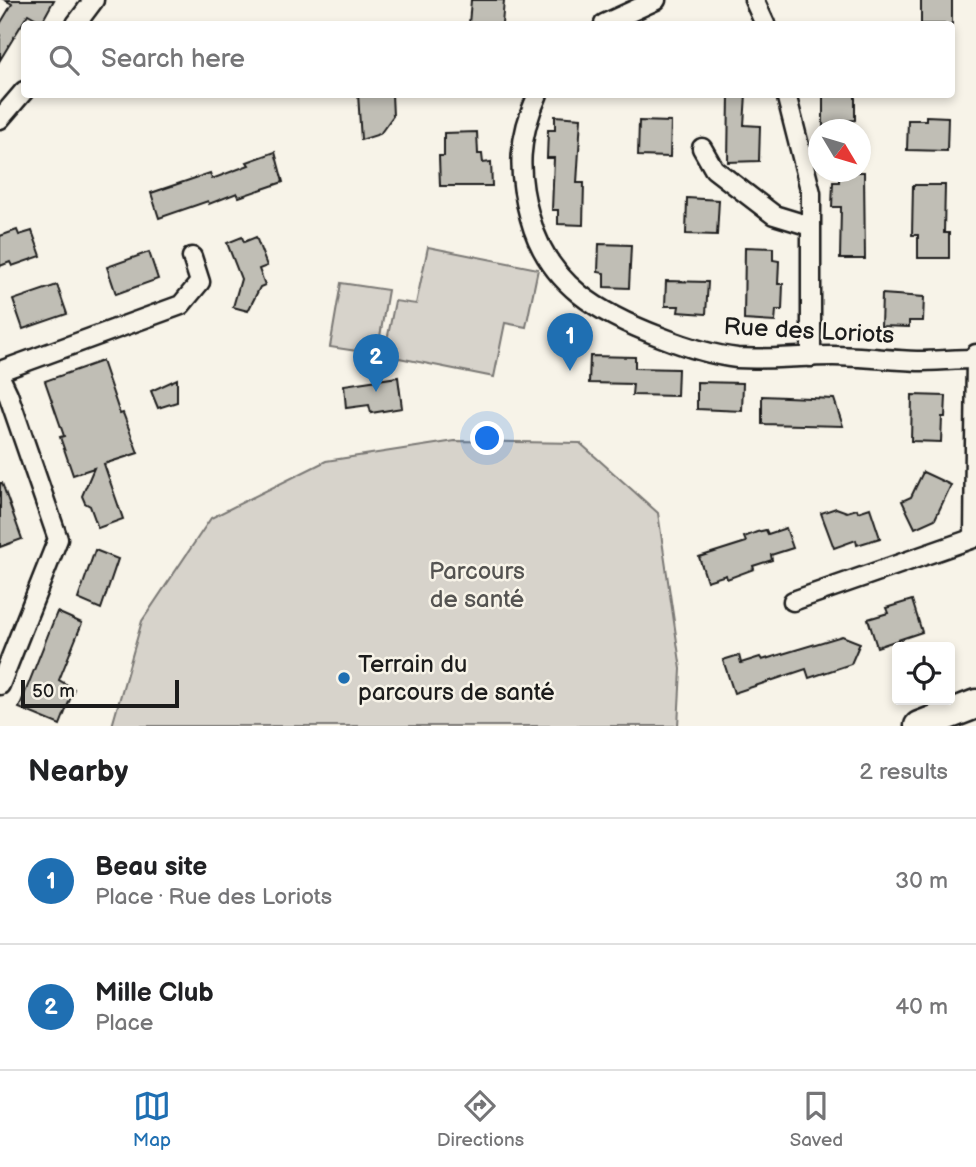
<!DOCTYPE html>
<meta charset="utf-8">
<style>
body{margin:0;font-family:"Balsamiq Sans",sans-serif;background:#f2f2f2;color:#202124}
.controls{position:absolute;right:21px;bottom:21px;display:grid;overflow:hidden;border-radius:7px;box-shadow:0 4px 10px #0003}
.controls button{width:63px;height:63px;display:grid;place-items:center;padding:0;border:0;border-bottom:2px solid #e0e0e0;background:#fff;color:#202124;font:35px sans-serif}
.compass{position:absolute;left:808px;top:119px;width:63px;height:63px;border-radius:50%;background:#fff;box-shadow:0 4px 10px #0003;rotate:128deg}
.scale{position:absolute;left:21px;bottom:18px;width:158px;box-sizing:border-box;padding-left:7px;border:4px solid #1c1c1c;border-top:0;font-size:19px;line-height:24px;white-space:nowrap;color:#1c1c1c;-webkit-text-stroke:5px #f7f3e8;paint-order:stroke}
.you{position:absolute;left:488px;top:439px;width:24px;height:24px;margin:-18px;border:5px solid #fff;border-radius:50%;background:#1a73e8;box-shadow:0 0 0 10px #1a73e833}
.badge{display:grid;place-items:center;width:46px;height:46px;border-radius:50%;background:#1f6fb2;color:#fff;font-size:23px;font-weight:700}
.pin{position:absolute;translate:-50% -58px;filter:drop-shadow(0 2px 4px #0008)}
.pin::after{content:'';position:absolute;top:37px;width:24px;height:21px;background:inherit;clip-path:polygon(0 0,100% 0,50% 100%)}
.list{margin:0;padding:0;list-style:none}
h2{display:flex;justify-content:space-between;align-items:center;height:91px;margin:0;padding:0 28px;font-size:30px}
h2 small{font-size:23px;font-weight:400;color:#757577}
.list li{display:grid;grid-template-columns:46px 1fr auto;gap:21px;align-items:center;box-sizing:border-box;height:126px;padding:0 28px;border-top:2px solid #e0e0e0}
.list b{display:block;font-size:26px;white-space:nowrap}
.list p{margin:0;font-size:23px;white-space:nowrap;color:#757577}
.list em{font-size:23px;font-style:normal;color:#757577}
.icon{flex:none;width:38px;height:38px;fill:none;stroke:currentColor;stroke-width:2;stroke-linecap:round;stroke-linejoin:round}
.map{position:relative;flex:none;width:976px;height:726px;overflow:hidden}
.search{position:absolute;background:#fff;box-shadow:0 4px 10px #0003;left:21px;right:21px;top:21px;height:77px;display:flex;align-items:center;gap:18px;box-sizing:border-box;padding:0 24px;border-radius:7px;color:#757577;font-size:26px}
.sheet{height:343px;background:#fff}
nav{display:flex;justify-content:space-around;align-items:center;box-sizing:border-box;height:98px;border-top:2px solid #e0e0e0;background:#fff;font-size:19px;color:#757577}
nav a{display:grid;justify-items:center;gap:4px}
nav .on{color:#1f6fb2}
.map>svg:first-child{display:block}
</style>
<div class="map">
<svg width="976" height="726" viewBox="0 0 976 726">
<rect width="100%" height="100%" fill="#f7f3e8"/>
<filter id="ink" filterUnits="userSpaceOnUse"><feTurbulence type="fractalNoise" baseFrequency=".0143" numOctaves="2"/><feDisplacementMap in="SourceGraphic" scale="14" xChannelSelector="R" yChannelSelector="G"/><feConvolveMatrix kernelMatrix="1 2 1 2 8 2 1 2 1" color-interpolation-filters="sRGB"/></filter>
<g filter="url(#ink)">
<!-- green -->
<g fill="#d7d3cb" stroke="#7a7874" stroke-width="2">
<path d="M428,247L538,269L526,327L505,323L494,377L384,355L395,301L416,304Z"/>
<path d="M341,283L388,290L377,354L330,347Z"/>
<path d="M455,441L580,443L658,513L681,669L678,726H112L142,621L211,518L326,461Z"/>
</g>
<!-- building -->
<g fill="#c0beb5" stroke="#1c1c1c" stroke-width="2">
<path d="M5,0H54L42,22L28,14L0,60V24L12,4Z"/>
<path d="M471,0H504L502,24H469Z"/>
<rect x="921" y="0" width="31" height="24"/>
<path d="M358,94H392L393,116L380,134L361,140Z"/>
<path d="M729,94H746L744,125L760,126L759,161L728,162Z"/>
<path d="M823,95H855V120L846,121V130H823Z"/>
<path d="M555,116L581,118L577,183H584L583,225L558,224V210H552L554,158H547L548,130H555Z"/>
<path d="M926,116L948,117L947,151L907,150L908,120H926Z"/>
<path d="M639,121L671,122L670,157L638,156Z"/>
<path d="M477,132L478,154H482L483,163L491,162L492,186H440L439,156H444V133Z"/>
<path d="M275,152L283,182L239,197L237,193L209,204L208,201L159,218L151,193L210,173L212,179L249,165L247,162Z"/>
<path d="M839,172H864L865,259H840L841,207H832L833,182H839Z"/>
<path d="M913,185H945L944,233H949V258H918V235H912Z"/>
<path d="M687,198L719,200L717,235L686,234Z"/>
<path d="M17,230L19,235L32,231L41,256L12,266L10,262L0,266V236Z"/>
<path d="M242,237L244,242L256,237L267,266L259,269L265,285L260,287L248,311L233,307L241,279L227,243Z"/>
<path d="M599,244L631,245L629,288L604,287V273L598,272Z"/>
<path d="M745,247L773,248V260L779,261L778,284H783L782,310H776L775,322L744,320Z"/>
<path d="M149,252L158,279L116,294L107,267Z"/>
<path d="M666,281L708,282L706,314L678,312L679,306H665Z"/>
<path d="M57,285L67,314L23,329L13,300Z"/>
<path d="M882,294L924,297L923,321H909V327L881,326Z"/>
<path d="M590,356L635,357V368L678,369L677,396L632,395L633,384L589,383Z"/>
<path d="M102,361L120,414L123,413L138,453L104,464L123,519L98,528L90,506L85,503L82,496L94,468L73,475L60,437L64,436L45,381Z"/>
<path d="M398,377L402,408L371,413L369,405L346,408L344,385Z"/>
<path d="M177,379V402L158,408L151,391Z"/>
<path d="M697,382L743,383L742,411L697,409Z"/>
<path d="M912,395L946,396L945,417H942L941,442L911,441Z"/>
<path d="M762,396L834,399L843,426L762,424Z"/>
<path d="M923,472L951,485L935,519L915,528L902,501L911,497Z"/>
<path d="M0,483H2L22,539L0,547Z"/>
<path d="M836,508L847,512L857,509L858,512L870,508L880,538L857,545L856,540L834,548L821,513Z"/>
<path d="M786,528L793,548L771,555L772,560L753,566L754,569L727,579L726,575L707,581L699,557L746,542L744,537L757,532L766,530L768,534Z"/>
<path d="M95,550L118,559L101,609L78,599Z"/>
<path d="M912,600L922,632L877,647L868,619L888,613L886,608Z"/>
<path d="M57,612L82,623L59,680L74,689L60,725L19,708Z"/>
<path d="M842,636L860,643L851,664L809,678L806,669L734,693L723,660L739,655L741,663L760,657L762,660Z"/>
</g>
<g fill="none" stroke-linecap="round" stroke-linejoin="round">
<defs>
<g id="minor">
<path d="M754,0L765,24"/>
<path d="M76,24L94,0"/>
<path d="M604,24L656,0"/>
<path d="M538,94C518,138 517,172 530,218C548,285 600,314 661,337C684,346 712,355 737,358C769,360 801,356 833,356C861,356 889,360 917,361C937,361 956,359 976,359"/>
<path d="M786,94L811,193V357"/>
<path d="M0,119L24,91"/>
<path d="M702,148L714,169L774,215L810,226"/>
<path d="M0,371L181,305L200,282L192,257"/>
<path d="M0,377L8,394L58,539L0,685"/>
<path d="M793,601L974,538L976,354"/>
</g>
<path id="primary" d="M919,726L976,704"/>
</defs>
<!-- minor casing -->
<use href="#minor" stroke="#1c1c1c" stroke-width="23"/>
<!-- primary casing -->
<use href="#primary" stroke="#1c1c1c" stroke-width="33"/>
<!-- minor -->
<use href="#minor" stroke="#f7f3e8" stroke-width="18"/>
<!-- primary -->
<use href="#primary" stroke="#f7f3e8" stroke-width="28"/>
</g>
</g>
<!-- markers -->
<circle fill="#1f6fb2" stroke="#f7f3e8" stroke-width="2.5" cx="344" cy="678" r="7"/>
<g text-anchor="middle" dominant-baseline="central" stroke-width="5" stroke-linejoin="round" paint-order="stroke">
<!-- street labels -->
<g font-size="24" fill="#1c1c1c" stroke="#f7f3e8">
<text transform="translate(809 331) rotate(3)">Rue des Loriots</text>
</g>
<!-- park labels -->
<g font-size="24" fill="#545351" stroke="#f7f3e8">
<text x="477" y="571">Parcours<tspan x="477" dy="28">de santé</tspan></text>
</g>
<!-- poi labels -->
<g font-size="24" fill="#1c1c1c" stroke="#f7f3e8" text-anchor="start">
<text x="358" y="664">Terrain du<tspan x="358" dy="28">parcours de santé</tspan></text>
</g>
</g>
</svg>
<div class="controls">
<button><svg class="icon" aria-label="locate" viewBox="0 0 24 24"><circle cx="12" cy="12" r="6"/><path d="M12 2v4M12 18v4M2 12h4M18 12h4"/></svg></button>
</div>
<svg class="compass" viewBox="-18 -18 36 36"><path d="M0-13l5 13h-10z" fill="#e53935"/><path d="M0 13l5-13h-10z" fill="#757577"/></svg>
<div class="scale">50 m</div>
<div class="you"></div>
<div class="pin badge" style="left:570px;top:371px">1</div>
<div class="pin badge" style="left:376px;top:392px">2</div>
<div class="search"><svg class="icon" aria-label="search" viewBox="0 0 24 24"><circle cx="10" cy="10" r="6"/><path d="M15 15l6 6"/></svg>Search here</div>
</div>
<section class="sheet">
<h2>Nearby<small>2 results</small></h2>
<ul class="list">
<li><span class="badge">1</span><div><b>Beau site</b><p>Place · Rue des Loriots</p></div><em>30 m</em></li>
<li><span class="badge">2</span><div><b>Mille Club</b><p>Place</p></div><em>40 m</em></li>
</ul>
</section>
<nav>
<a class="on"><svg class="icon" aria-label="map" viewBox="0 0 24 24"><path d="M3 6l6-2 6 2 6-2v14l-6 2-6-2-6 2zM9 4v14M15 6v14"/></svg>Map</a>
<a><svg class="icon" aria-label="directions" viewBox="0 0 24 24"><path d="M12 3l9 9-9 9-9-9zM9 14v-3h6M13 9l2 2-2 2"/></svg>Directions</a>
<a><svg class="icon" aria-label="saved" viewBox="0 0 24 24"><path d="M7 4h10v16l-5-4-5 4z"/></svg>Saved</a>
</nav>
